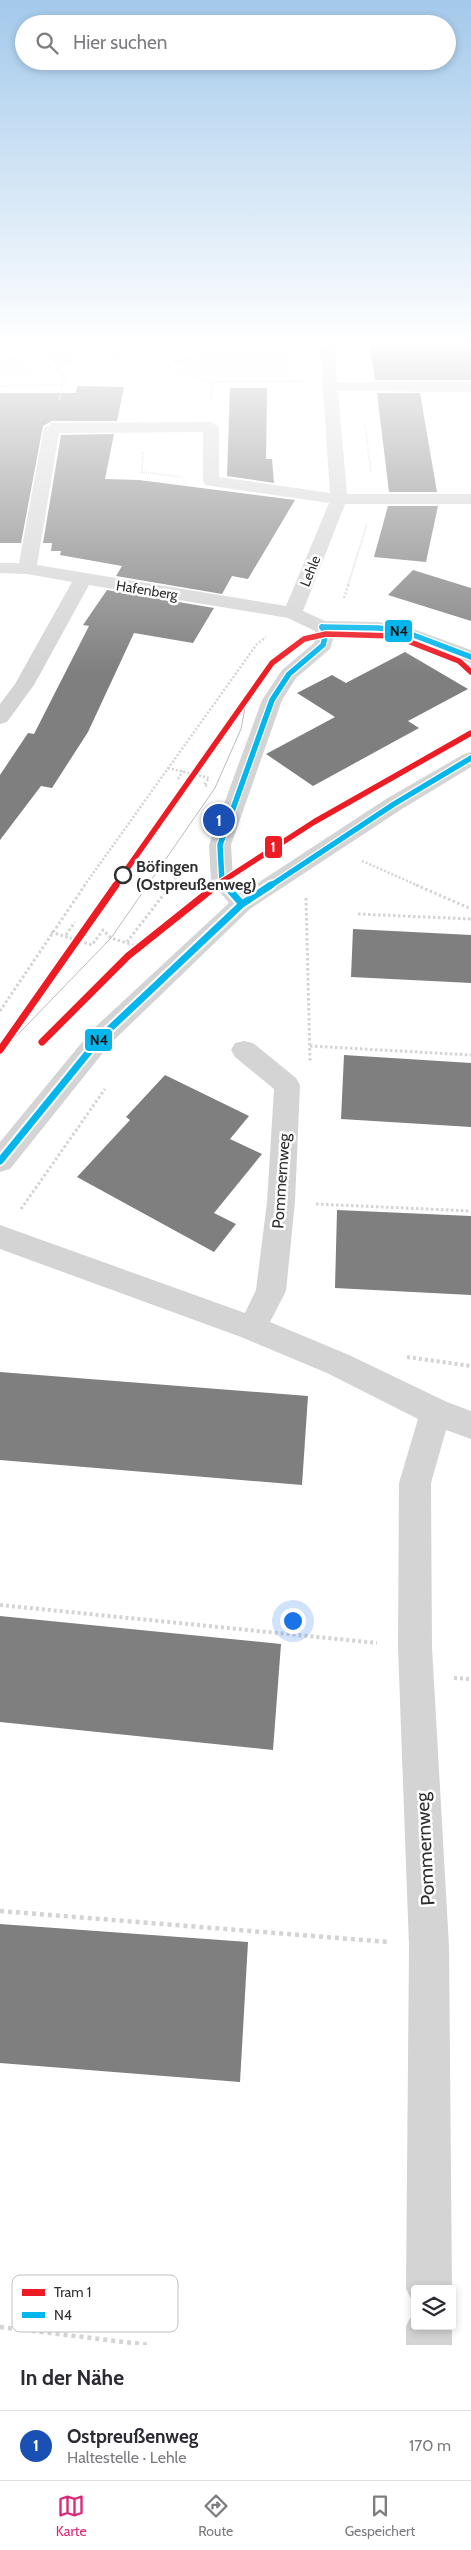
<!DOCTYPE html>
<html lang="de">
<meta charset="utf-8">
<style>
body{margin:0;font-family:Cabin,sans-serif;background:#f7f7f7;color:#2b2b33}
.controls{position:absolute;right:15px;bottom:15px;display:grid;overflow:hidden;border-radius:5px;box-shadow:0 2px 8px #0003}
.controls button{width:45px;height:45px;display:grid;place-items:center;padding:0;border:0;border-bottom:1px solid #e1e1e2;background:#fff;color:#2b2b33;font:25px sans-serif}
.you{position:absolute;left:292px;top:1620px;width:18px;height:18px;margin:-12px;border:4px solid #fff;border-radius:50%;background:#1a73e8;box-shadow:0 0 0 8px #1a73e833}
.badge{display:grid;place-items:center;width:32px;height:32px;border-radius:50%;background:#db2777;color:#fff;font-size:16px;font-weight:700}
.pin{position:absolute;translate:-50% -50%;border:2px solid #fff;box-shadow:0 1px 5px #0006}
.list{margin:0;padding:0;list-style:none}
h2{display:flex;justify-content:space-between;align-items:center;height:65px;margin:0;padding:0 20px;font-size:21px}
h2 small{font-size:16px;font-weight:400;color:#7c7c81}
.list li{display:grid;grid-template-columns:32px 1fr auto;gap:15px;align-items:center;box-sizing:border-box;height:70px;padding:0 20px;border-top:1px solid #e1e1e2}
.list b{display:block;font-size:19px;white-space:nowrap}
.list p{margin:0;font-size:16px;white-space:nowrap;color:#7c7c81}
.list em{font-size:16px;font-style:normal;color:#7c7c81}
.icon{flex:none;width:28px;height:28px;fill:none;stroke:currentColor;stroke-width:2;stroke-linecap:round;stroke-linejoin:round}
.map{position:relative;flex:none;width:471px;height:2345px;overflow:hidden}
.search{position:absolute;background:#fff;box-shadow:0 2px 8px #0003;left:15px;right:15px;top:15px;height:55px;display:flex;align-items:center;gap:12px;box-sizing:border-box;padding:0 18px;border-radius:28px;color:#7c7c81;font-size:19px}
.sheet{height:135px;background:#fff}
nav{display:flex;justify-content:space-around;align-items:center;box-sizing:border-box;height:70px;border-top:1px solid #e1e1e2;background:#fff;font-size:14px;color:#7c7c81}
nav a{display:grid;justify-items:center;gap:2px}
nav .on{color:#db2777}
.map>svg:first-child{display:block}
</style>
<div class="map">
<svg width="471" height="2345" viewBox="0 0 471 2345">
<rect width="100%" height="100%" fill="#fff"/>
<!-- green -->
<g fill="#f1f4ed">
<path d="M50,345H56L80,360L60,367L33,350Z"/>
<path d="M83,345H170L110,362Z"/>
<path d="M232,345H289L290,375L204,374L168,360Z"/>
<path d="M12,355L37,376H0V358Z"/>
</g>
<!-- building -->
<g fill="#7f7f7f">
<path d="M369,345H471V380H375Z"/>
<path d="M77,386L124,387L117,421H52L43,426L21,543H0V393H76Z"/>
<path d="M230,388H267L266,459H272L274,483L227,476Z"/>
<path d="M377,393H420L437,492H389Z"/>
<path d="M114,434L105,479L139,480L295,500L248,579L232,576L222,594L116,576L122,566L60,555L61,551H51L52,543H43L61,435Z"/>
<path d="M388,506H438L426,562L374,557Z"/>
<path d="M413,570L471,588V621L388,595Z"/>
<path d="M107,590L214,608L193,643L134,633L88,732L52,788L41,786L0,840V775L28,733L34,734L89,626L83,625Z"/>
<path d="M405,652L468,689L408,721L419,728L313,786L266,754L335,717L297,693L332,675L346,683Z"/>
<path d="M353,929L471,935V983L351,977Z"/>
<path d="M344,1055L471,1063V1127L341,1119Z"/>
<path d="M165,1075L249,1116L230,1139L262,1154L214,1213L236,1224L214,1252L77,1177L130,1120L126,1117Z"/>
<path d="M337,1210L471,1216V1295L335,1288Z"/>
<path d="M0,1372L308,1396L302,1485L0,1460Z"/>
<path d="M0,1616L281,1644L273,1750L0,1722Z"/>
<path d="M0,1924L248,1942L240,2082L0,2063Z"/>
</g>
<g fill="none" stroke-linecap="round" stroke-linejoin="round">
<!-- path-far4 -->
<g stroke="#d4d4d4" stroke-width="2" stroke-dasharray="1 1" stroke-linecap="butt">
<path d="M197,345L161,351L150,360L212,382L302,381"/>
<path d="M15,346L65,376L59,401"/>
<path d="M0,350L20,345"/>
<path d="M0,386L63,385"/>
<path d="M211,402L212,382"/>
<path d="M365,424L371,472"/>
<path d="M143,452L142,472L181,477"/>
<path d="M348,585L367,524"/>
</g>
<!-- path-far3 -->
<g stroke="#d4d4d4" stroke-width="2.5" stroke-dasharray="2 2" stroke-linecap="butt">
<path d="M344,598L349,583"/>
<path d="M168,768L209,778L204,785L208,786"/>
<path d="M178,779L183,771"/>
<path d="M362,861L419,886"/>
<path d="M84,886L257,644L266,637"/>
<path d="M170,886L187,863"/>
</g>
<!-- path-far2 -->
<g stroke="#d4d4d4" stroke-width="3" stroke-dasharray="2.5 2.5" stroke-linecap="butt">
<path d="M416,885L471,909"/>
<path d="M306,898L310,1061"/>
<path d="M358,914L471,919"/>
<path d="M51,932L92,945L103,930L111,938L146,949"/>
<path d="M66,935L75,922"/>
<path d="M127,942L171,885"/>
<path d="M0,1011L85,885"/>
<path d="M310,1046L471,1055"/>
<path d="M316,1204L471,1211"/>
<path d="M21,1209L105,1089"/>
</g>
<!-- path-far1 -->
<g stroke="#d4d4d4" stroke-width="4" stroke-dasharray="3 3" stroke-linecap="butt">
<path d="M407,1357L471,1366"/>
<path d="M0,1605L377,1643"/>
<path d="M454,1678L471,1679"/>
</g>
<!-- path -->
<g stroke="#d4d4d4" stroke-width="4.5" stroke-dasharray="4 4" stroke-linecap="butt">
<path d="M0,1911L388,1942"/>
<path d="M0,2327L149,2345"/>
</g>
<!-- minor -->
<g fill="#d4d4d4" fill-rule="evenodd">
<path d="M320,345H334L337,382H471V392L338,391L347,494H471V504H345L303,611L325,621L379,622L408,627L471,650V663L404,638L379,634L335,633L330,649L296,678L282,700L231,845L233,879L244,892L386,799L464,754L471,752V767L402,809L250,909L110,1044L10,1169L0,1172V1142L92,1030L229,903L211,881L209,845L262,700L282,670L314,643L316,634L315,631L288,618L89,585L34,685L7,722L0,724V704L15,684L72,582L27,574L0,573V563H19L44,428L52,423L211,422L219,427V477L330,493ZM203,432V481L205,485L329,503L286,606L37,565L59,433Z"/>
<path d="M244,1041L253,1043L296,1078L300,1085L295,1202L286,1291L270,1322L349,1355L447,1402L471,1411V1439L446,1430L431,1483L432,1647L449,1946L452,2289H415V2306L406,2289L409,1946L398,1647L399,1483L418,1419L327,1373L241,1337L0,1249V1225L245,1313L256,1290L267,1202L274,1089L235,1057L231,1050L235,1043Z"/>
<path d="M415,2309V2326H452V2345H406V2326Z"/>
</g>
<!-- tram -->
<path stroke="#bbb" stroke-width="1" d="M0,1053L111,938L215,788L241,729L247,697"/>
<defs>
<g id="bus-1-far1">
<path d="M322,627L379,628L408,633L471,657"/>
<path d="M226,886L222,881L220,845L272,700L289,674L323,645L326,634L322,627"/>
<path d="M270,886L394,804L471,758"/>
</g>
<g id="bus-1">
<path d="M225,885L242,904"/>
<path d="M0,1161L101,1037L242,904L271,885"/>
</g>
</defs>
<!-- bus-1-far1 casing -->
<use href="#bus-1-far1" stroke="#fff" stroke-width="8"/>
<!-- bus-1 casing -->
<use href="#bus-1" stroke="#fff" stroke-width="11"/>
<!-- bus-1-far1 -->
<use href="#bus-1-far1" stroke="#05b6ec" stroke-width="5.5"/>
<!-- bus-1 -->
<use href="#bus-1" stroke="#05b6ec" stroke-width="7"/>
<defs>
<g id="tram-1-far1">
<path d="M115,886L272,663L304,639L326,634L395,636L459,661L471,672"/>
<path d="M215,886L314,822L471,733"/>
</g>
<g id="tram-1">
<path d="M42,1042L128,956L217,885"/>
<path d="M0,1050L116,885"/>
</g>
</defs>
<!-- tram-1-far1 casing -->
<use href="#tram-1-far1" stroke="#fff" stroke-width="8"/>
<!-- tram-1 casing -->
<use href="#tram-1" stroke="#fff" stroke-width="11"/>
<!-- tram-1-far1 -->
<use href="#tram-1-far1" stroke="#ed1b24" stroke-width="5.5"/>
<!-- tram-1 -->
<use href="#tram-1" stroke="#ed1b24" stroke-width="7"/>
</g>
<!-- sky -->
<linearGradient id="sky" x2="0" y2="1"><stop stop-color="#a3c9eb"/><stop offset="0.51" stop-color="#fff"/><stop offset="1" stop-color="#fff" stop-opacity="0"/></linearGradient>
<rect width="471" height="673" fill="url(#sky)"/>
<!-- markers -->
<circle fill="#fff" stroke="#2f2f2f" stroke-width="2.5" cx="123" cy="875" r="8"/>
<g text-anchor="middle" dominant-baseline="central" stroke-width="5" stroke-linejoin="round" paint-order="stroke">
<!-- far-street labels -->
<g font-size="14" fill="#2f2f2f" stroke="#fff">
<text transform="translate(310 571) rotate(-68)">Lehle</text>
<text transform="translate(147 590) rotate(9)">Hafenberg</text>
</g>
<!-- stop labels -->
<g font-size="16" font-weight="bold" fill="#2f2f2f" stroke="#fff" text-anchor="start">
<text x="136" y="866">Böfingen<tspan x="136" dy="18">(Ostpreußenweg)</tspan></text>
</g>
<!-- street labels -->
<g font-size="16" fill="#2f2f2f" stroke="#fff">
<text transform="translate(281 1181) rotate(-86)">Pommernweg</text>
</g>
<!-- near-street labels -->
<g font-size="19" fill="#2f2f2f" stroke="#fff">
<text transform="translate(425 1849) rotate(-93)">Pommernweg</text>
</g>
</g>
<!-- legend -->
<rect x="12" y="2275" width="166" height="57" rx="8" fill="#fff" stroke="#c1c1c1" stroke-width="1"/>
<rect x="22" y="2289" width="23" height="7" fill="#ed1b24"/>
<rect x="22" y="2312" width="23" height="6" fill="#05b6ec"/>
<g font-size="14" fill="#2f2f2f">
<text x="54" y="2297">Tram 1</text>
<text x="54" y="2320">N4</text>
</g>
<g stroke="#fff" stroke-width="2">
<rect x="384" y="619" width="29" height="24" rx="5" fill="#05b6ec"/>
<rect x="264" y="835" width="19" height="24" rx="5" fill="#ed1b24"/>
<rect x="84" y="1028" width="29" height="24" rx="5" fill="#05b6ec"/>
</g>
<g font-size="14" text-anchor="middle" font-weight="bold" fill="#fff">
<text x="273" y="852">1</text>
</g>
<g font-size="14" text-anchor="middle" font-weight="bold" fill="#111">
<text x="399" y="636">N4</text>
<text x="99" y="1045">N4</text>
</g>
</svg>
<div class="controls">
<button><svg class="icon" aria-label="layers" viewBox="0 0 24 24"><path d="M12 4l9 5-9 5-9-5zM3 14l9 5 9-5"/></svg></button>
</div>
<div class="you"></div>
<div class="pin badge" style="left:219px;top:820px;background:#1a4fb4">1</div>
<div class="search"><svg class="icon" aria-label="search" viewBox="0 0 24 24"><circle cx="10" cy="10" r="6"/><path d="M15 15l6 6"/></svg>Hier suchen</div>
</div>
<section class="sheet">
<h2>In der Nähe<small></small></h2>
<ul class="list">
<li><span class="badge" style="background:#1a4fb4">1</span><div><b>Ostpreußenweg</b><p>Haltestelle · Lehle</p></div><em>170 m</em></li>
</ul>
</section>
<nav>
<a class="on"><svg class="icon" aria-label="map" viewBox="0 0 24 24"><path d="M3 6l6-2 6 2 6-2v14l-6 2-6-2-6 2zM9 4v14M15 6v14"/></svg>Karte</a>
<a><svg class="icon" aria-label="directions" viewBox="0 0 24 24"><path d="M12 3l9 9-9 9-9-9zM9 14v-3h6M13 9l2 2-2 2"/></svg>Route</a>
<a><svg class="icon" aria-label="saved" viewBox="0 0 24 24"><path d="M7 4h10v16l-5-4-5 4z"/></svg>Gespeichert</a>
</nav>
